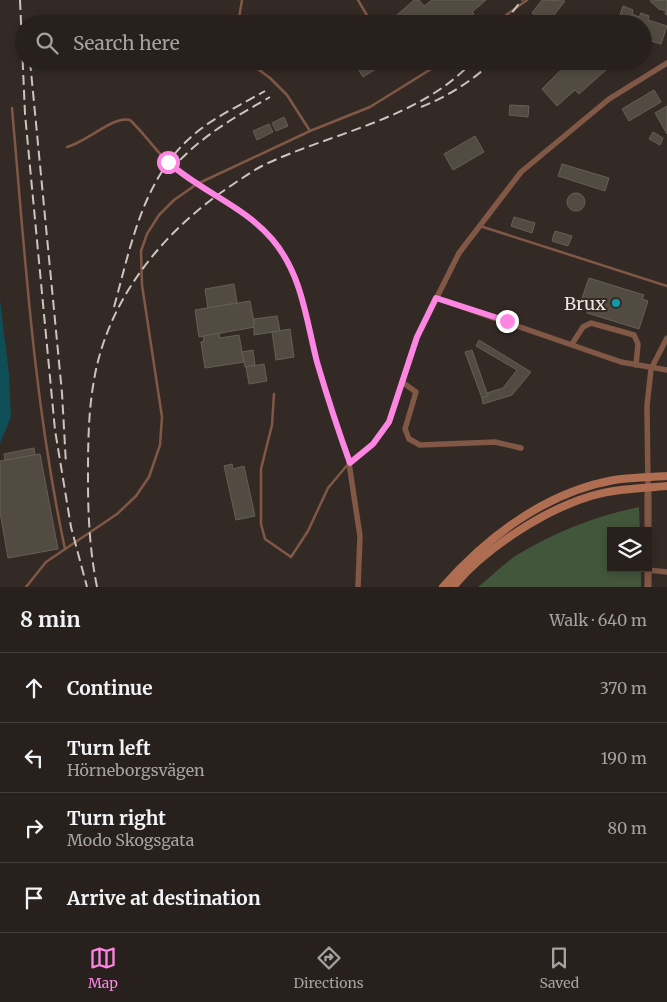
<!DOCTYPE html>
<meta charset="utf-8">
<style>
body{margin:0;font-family:Merriweather,serif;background:#2f2825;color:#f1f3f6}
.controls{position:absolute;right:15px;bottom:15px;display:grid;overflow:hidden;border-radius:0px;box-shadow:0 2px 8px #0003}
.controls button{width:45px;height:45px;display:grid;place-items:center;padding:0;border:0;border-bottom:1px solid #433e3b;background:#27201c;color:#f1f3f6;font:25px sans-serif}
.stop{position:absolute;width:15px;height:15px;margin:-11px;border:4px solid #fd86e2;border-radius:50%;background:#fff}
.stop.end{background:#fd86e2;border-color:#fff;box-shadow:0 1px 5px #0008}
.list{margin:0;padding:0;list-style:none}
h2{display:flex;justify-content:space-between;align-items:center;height:65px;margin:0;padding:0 20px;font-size:21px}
h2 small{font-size:16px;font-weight:400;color:#a4a3a3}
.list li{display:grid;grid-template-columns:32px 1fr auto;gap:15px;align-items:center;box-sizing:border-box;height:70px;padding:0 20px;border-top:1px solid #433e3b}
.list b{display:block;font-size:19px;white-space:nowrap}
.list p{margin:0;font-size:16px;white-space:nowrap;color:#a4a3a3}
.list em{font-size:16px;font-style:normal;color:#a4a3a3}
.icon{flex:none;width:28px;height:28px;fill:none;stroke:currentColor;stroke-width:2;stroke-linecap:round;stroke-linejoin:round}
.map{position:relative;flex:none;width:667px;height:587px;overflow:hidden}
.search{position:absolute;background:#27201c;box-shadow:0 2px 8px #0003;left:15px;right:15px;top:15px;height:55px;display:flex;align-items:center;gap:12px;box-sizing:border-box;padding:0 18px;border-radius:28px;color:#a4a3a3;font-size:19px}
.sheet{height:345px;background:#27201c}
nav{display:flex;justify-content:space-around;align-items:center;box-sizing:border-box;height:70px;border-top:1px solid #433e3b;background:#27201c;font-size:14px;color:#a4a3a3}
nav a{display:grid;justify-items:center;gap:2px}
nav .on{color:#fd86e2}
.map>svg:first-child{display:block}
</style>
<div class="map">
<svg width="667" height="587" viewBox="0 0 667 587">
<rect width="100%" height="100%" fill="#342a25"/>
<!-- green -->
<path fill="#42563c" d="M639,507L640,531H611V568H641V587H478C491,577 503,564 517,555C555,532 596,516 639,507Z"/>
<!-- water -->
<path fill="#0e4f57" d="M0,300L9,375L11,417L0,443Z"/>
<!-- building -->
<g fill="#514b41" stroke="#665f56">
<path d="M414,0H419L424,6L432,0H486L472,12L474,14L463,24H387Z"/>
<path d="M542,0L565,1L547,24L532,13Z"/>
<path d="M667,0V15L665,14L666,11L659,9L650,1Z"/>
<path d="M623,6L633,10L632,14L639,17L641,13L649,16L648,20L667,26L661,44L647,40L643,50V24H617Z"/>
<path d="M570,61H599L606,70L579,94L575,90L557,106L542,89Z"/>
<path d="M372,62L376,69L363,77L358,69Z"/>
<path d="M654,90L661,102L629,121L622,109Z"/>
<path d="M510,105L529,106L528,117L509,115Z"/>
<path d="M667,106V134L655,113Z"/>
<path d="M284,117L288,126L276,131L272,123Z"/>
<path d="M269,124L273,132L257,140L253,131Z"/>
<path d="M653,132L663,138L660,145L649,139Z"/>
<path d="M475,136L484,152L453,170L444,154Z"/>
<path d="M562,164L609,178L605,191L558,176Z"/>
<circle cx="576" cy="202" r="9"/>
<path d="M514,217L535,223L532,233L511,226Z"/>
<path d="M555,231L572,236L568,246L552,241Z"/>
<path d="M589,278L644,295L642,299L648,301L639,329L587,313L589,304L581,301Z"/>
<path d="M234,284L237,303L208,308L205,289Z"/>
<path d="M250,301L255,327L199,337L195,310Z"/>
<path d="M277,316L280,331L254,335V319Z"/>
<path d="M290,329L294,357L276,360L272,332Z"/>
<path d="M219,333L220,338L239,335L244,362L205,368L201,342L204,341L203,336Z"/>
<path d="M479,340L531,372L512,395L483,404L482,398L488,396L487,393L503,388L517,370L476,346Z"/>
<path d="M253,350L255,365L245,367L242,352Z"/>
<path d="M472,350L488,396L482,398L465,352Z"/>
<path d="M264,364L267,381L249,384L246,367Z"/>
<path d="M34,448L35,455L5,460L4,454Z"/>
<path d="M40,454L58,549L8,558L0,512V461Z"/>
<path d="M232,464L233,469L244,466L255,516L236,520L224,466Z"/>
</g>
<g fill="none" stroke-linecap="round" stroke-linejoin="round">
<!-- service -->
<g stroke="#815746" stroke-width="2.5">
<path d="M358,0L372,24"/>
<path d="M238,24L242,0"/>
<path d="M494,24L527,0"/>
<path d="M247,61L270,78L287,95L310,131"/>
<path d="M404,61L407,65"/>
<path d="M12,108C25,256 34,404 65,549"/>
<path d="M67,147C87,142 114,115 130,120C149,138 163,162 185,178C222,203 264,220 288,260C305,289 309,326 316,358C325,394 337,429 349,463L328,488L308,531L291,557L265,539L261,524V469L272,425L274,394"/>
<path d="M480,226L667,286"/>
<path d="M26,587L46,562L117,514L136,496L149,477L160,445L162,417L142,285L141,251L147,234L159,215L174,200L197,184L310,131L370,107L444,61"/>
</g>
<!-- minor -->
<g stroke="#815746" stroke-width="5.5">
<path d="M436,298L621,362L667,370"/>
<path d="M572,344L583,327L591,323L634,335L638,344L636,365"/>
<path d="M402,382L416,392L405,429L409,439L420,445L495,442L521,448"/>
<path d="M648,487L647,406L651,369L667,338"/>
<path d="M648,570L667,572"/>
<path d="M358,587L360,536L349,463L373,444L389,422L417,337L459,253L521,172L609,99L667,63"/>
</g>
<!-- tertiary -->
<g stroke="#815746" stroke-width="7">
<path d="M648,531V487"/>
<path d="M648,568V587"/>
</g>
<!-- secondary -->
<g stroke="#af6d52" stroke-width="8">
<path d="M443,587C487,537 546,492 614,480C631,477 650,477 667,476"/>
<path d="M453,587C484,549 544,510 591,496C615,489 642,488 667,486"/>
</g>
<!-- rail -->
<g stroke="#cbc4c0" stroke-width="2" stroke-dasharray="10 5" stroke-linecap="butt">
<path d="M20,0L25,114L55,430L71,527L87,587"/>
<path d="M503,24L522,0"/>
<path d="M30,61L62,393L66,464"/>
<path d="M421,107C447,97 472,81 492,62"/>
<path d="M170,171C198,138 233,118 270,97"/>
<path d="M114,307C132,242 144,171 202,128C221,114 244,103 265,91"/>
<path d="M97,587C90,552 88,517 88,482C88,447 88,414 94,380C108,298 164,230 232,185C244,177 255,169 268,163C335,132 421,118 473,61"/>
</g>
</g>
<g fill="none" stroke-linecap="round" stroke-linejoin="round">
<!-- route -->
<path stroke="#fd86e2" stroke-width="6" d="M168,162C200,191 244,206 272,239C302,274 306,319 317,362C327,396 338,430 350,463L373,444L389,422L417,337L436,298L507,321"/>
</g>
<!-- markers -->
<circle fill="#0f9aa8" stroke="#342a25" stroke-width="2" cx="616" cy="303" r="5"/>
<g text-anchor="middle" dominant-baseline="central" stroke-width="4" stroke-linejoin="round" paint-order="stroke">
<!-- poi labels -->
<g font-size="18" fill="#ebe5e1" stroke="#342a25" text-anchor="end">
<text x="606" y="303">Brux</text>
</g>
</g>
</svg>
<div class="controls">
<button><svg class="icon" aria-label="layers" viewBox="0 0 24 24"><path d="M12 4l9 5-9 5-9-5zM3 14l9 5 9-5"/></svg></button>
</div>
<div class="stop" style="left:168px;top:162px"></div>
<div class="stop end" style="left:507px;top:321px"></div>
<div class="search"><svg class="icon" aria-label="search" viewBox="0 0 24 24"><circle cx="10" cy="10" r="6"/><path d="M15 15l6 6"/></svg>Search here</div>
</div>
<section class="sheet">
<h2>8 min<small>Walk · 640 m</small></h2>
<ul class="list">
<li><svg class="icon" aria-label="ahead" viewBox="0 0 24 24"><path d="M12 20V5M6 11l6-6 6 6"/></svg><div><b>Continue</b></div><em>370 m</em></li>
<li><svg class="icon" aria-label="left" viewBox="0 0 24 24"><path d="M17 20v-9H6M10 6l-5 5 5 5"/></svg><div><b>Turn left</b><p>Hörneborgsvägen</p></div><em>190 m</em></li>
<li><svg class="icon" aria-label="right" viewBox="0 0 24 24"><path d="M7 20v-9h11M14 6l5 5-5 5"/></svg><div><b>Turn right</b><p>Modo Skogsgata</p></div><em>80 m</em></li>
<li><svg class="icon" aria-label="arrive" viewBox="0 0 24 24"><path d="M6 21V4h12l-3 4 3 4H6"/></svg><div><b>Arrive at destination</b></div></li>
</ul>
</section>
<nav>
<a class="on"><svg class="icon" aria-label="map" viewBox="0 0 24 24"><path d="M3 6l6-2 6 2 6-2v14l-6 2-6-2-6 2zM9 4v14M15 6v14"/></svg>Map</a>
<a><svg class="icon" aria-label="directions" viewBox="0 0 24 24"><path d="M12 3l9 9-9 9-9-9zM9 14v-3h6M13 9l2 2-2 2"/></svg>Directions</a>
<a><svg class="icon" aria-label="saved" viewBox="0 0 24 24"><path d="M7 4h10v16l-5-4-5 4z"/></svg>Saved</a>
</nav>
